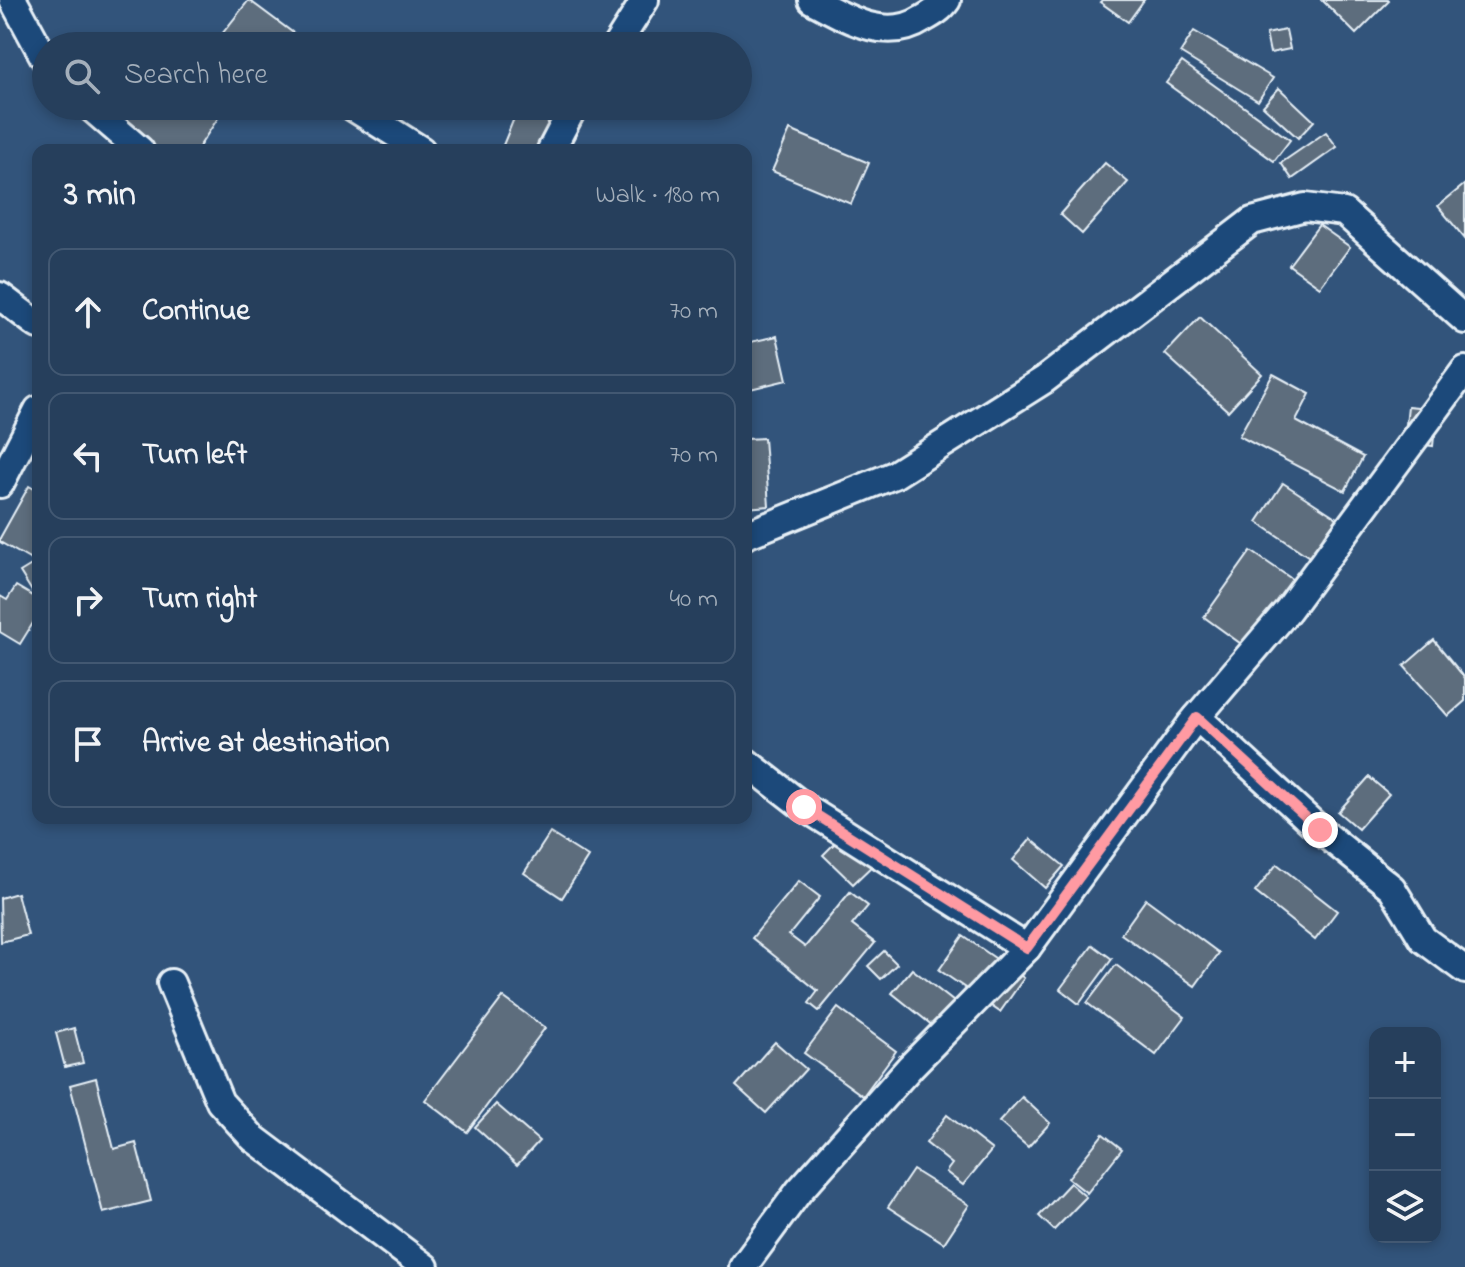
<!DOCTYPE html>
<meta charset="utf-8">
<style>
body{margin:0;font-family:"Indie Flower",sans-serif;background:#324a65;color:#f1f3f6}
.controls{position:absolute;right:24px;bottom:24px;display:grid;overflow:hidden;border-radius:16px;box-shadow:0 4px 12px #0003}
.controls button{width:72px;height:72px;display:grid;place-items:center;padding:0;border:0;border-bottom:2px solid #425872;background:#263f5c;color:#f1f3f6;font:40px sans-serif}
.stop{position:absolute;width:24px;height:24px;margin:-18px;border:6px solid #ff9aa2;border-radius:50%;background:#fff}
.stop.end{background:#ff9aa2;border-color:#fff;box-shadow:0 2px 8px #0008}
.list{margin:0;padding:0;list-style:none}
h2{display:flex;justify-content:space-between;align-items:center;height:104px;margin:0;padding:0 32px;font-size:34px}
h2 small{font-size:26px;font-weight:400;color:#a4afbb}
.list li{display:grid;grid-template-columns:52px 1fr auto;gap:24px;align-items:center;box-sizing:border-box;height:128px;margin:0 16px 16px;padding:0 16px;border:2px solid #425872;border-radius:16px}
.list b{display:block;font-size:30px;white-space:nowrap}
.list em{font-size:26px;font-style:normal;color:#a4afbb}
.icon{flex:none;width:44px;height:44px;fill:none;stroke:currentColor;stroke-width:2;stroke-linecap:round;stroke-linejoin:round}
.map{position:relative;flex:none;width:1465px;height:1267px;overflow:hidden}
.search{position:absolute;background:#263f5c;box-shadow:0 4px 12px #0003;left:32px;top:32px;width:720px;height:88px;display:flex;align-items:center;gap:20px;box-sizing:border-box;padding:0 28px;border-radius:44px;color:#a4afbb;font-size:30px}
.panel{position:absolute;background:#263f5c;box-shadow:0 4px 12px #0003;left:32px;top:144px;width:720px;height:680px;border-radius:16px}
.map>svg:first-child{display:block}
</style>
<div class="map">
<svg width="1465" height="1267" viewBox="0 0 1465 1267">
<rect width="100%" height="100%" fill="#32547b"/>
<filter id="ink" filterUnits="userSpaceOnUse"><feTurbulence type="fractalNoise" baseFrequency=".0125" numOctaves="2"/><feDisplacementMap in="SourceGraphic" scale="16" xChannelSelector="R" yChannelSelector="G"/><feConvolveMatrix kernelMatrix="1 2 1 2 8 2 1 2 1" color-interpolation-filters="sRGB"/></filter>
<g filter="url(#ink)">
<!-- building -->
<g fill="#5d6d7d" stroke="#e8f1f8" stroke-width="2">
<path d="M249,0L296,35L287,46H227L218,39Z"/>
<path d="M1102,0H1144L1128,22L1100,2Z"/>
<path d="M1322,0H1388L1389,1L1356,34Z"/>
<path d="M1286,30L1290,49L1270,53L1266,34Z"/>
<path d="M1194,31L1273,78L1258,101L1180,53Z"/>
<path d="M1182,62L1290,140L1274,161L1166,83Z"/>
<path d="M1279,88L1314,121L1298,138L1263,106Z"/>
<path d="M92,106H198L218,118L197,150H161Z"/>
<path d="M519,106H532L557,116L543,150H501Z"/>
<path d="M790,130L869,163L851,204L772,171Z"/>
<path d="M1326,132L1337,147L1292,179L1281,163Z"/>
<path d="M1105,163L1128,182L1082,234L1060,214Z"/>
<path d="M1465,184V239L1438,206Z"/>
<path d="M1319,225L1350,247L1320,287L1289,265Z"/>
<path d="M1200,317L1262,374L1228,411L1165,354Z"/>
<path d="M777,336L787,380L746,390V343Z"/>
<path d="M1273,374L1310,394L1296,421L1363,457L1345,491L1239,436Z"/>
<path d="M1408,406L1437,409L1433,446L1404,442Z"/>
<path d="M764,438L769,506L746,508V439Z"/>
<path d="M1283,483L1337,518L1311,558L1257,522Z"/>
<path d="M29,486L38,491V564L0,542V538Z"/>
<path d="M1251,551L1299,584L1251,651L1204,617Z"/>
<path d="M38,561V601L20,572Z"/>
<path d="M16,586L38,599V615L20,644L0,632V596L7,600Z"/>
<path d="M1434,640L1465,678V701L1448,716L1404,666Z"/>
<path d="M1369,777L1389,794L1358,829L1338,812Z"/>
<path d="M550,833L588,857L562,898L524,873Z"/>
<path d="M844,834L874,864L853,884L823,855Z"/>
<path d="M1031,839L1064,866L1045,888L1013,860Z"/>
<path d="M1277,864L1337,911L1315,940L1255,892Z"/>
<path d="M799,881L820,897L789,935L805,947L850,892L868,906L852,925L875,943L819,1011L809,1003L818,991L752,938Z"/>
<path d="M17,893L28,935L1,942L0,898Z"/>
<path d="M1146,899L1219,953L1195,986L1121,934Z"/>
<path d="M963,936L1024,978L1000,1012L939,970Z"/>
<path d="M1093,945L1112,959L1079,1004L1060,989Z"/>
<path d="M884,951L897,964L881,979L868,966Z"/>
<path d="M1116,965L1185,1017L1156,1055L1087,1003Z"/>
<path d="M912,969L963,1009L943,1034L892,993Z"/>
<path d="M503,997L545,1028L467,1132L425,1100Z"/>
<path d="M838,1008L896,1051L863,1096L804,1053Z"/>
<path d="M74,1028L83,1063L65,1067L56,1033Z"/>
<path d="M775,1042L806,1069L766,1113L736,1086Z"/>
<path d="M96,1078L114,1149L136,1143L151,1201L103,1213L70,1085Z"/>
<path d="M1022,1097L1050,1123L1028,1147L999,1122Z"/>
<path d="M496,1104L539,1141L517,1165L475,1127Z"/>
<path d="M947,1115L992,1150L963,1185L946,1172L952,1164L926,1143Z"/>
<path d="M1103,1134L1122,1149L1087,1193L1068,1178Z"/>
<path d="M913,1170L969,1205L944,1243L888,1207Z"/>
<path d="M1070,1183L1086,1197L1054,1230L1039,1216Z"/>
</g>
<g fill="none" stroke-linecap="round" stroke-linejoin="round">
<defs>
<g id="minor">
<path d="M13,0L46,61"/>
<path d="M812,0C846,18 886,43 923,19C932,14 941,9 947,0"/>
<path d="M616,46L645,0"/>
<path d="M89,106L140,150"/>
<path d="M351,106L421,150"/>
<path d="M551,150L574,106"/>
<path d="M0,296L38,325"/>
<path d="M0,484L38,410"/>
<path d="M746,535L894,475L1044,380L1252,221L1305,207L1344,212L1465,320"/>
<path d="M1197,717L1320,830L1392,888L1423,939L1465,970"/>
<path d="M746,762L804,807L1027,948"/>
<path d="M171,983L220,1102L253,1138L425,1267"/>
<path d="M743,1267L799,1191L911,1066L1027,948L1191,724L1288,610L1465,370"/>
</g>
</defs>
<!-- minor casing -->
<use href="#minor" stroke="#e8f1f8" stroke-width="32"/>
<!-- minor -->
<use href="#minor" stroke="#1f4a7a" stroke-width="26"/>
</g>
</g>
<g fill="none" stroke-linecap="round" stroke-linejoin="round" filter="url(#ink)">
<!-- route -->
<path stroke="#ff9aa2" stroke-width="10" d="M804,807L1027,948L1197,717L1320,830"/>
</g>
</svg>
<div class="controls">
<button>+</button>
<button>−</button>
<button><svg class="icon" aria-label="layers" viewBox="0 0 24 24"><path d="M12 4l9 5-9 5-9-5zM3 14l9 5 9-5"/></svg></button>
</div>
<div class="stop" style="left:804px;top:807px"></div>
<div class="stop end" style="left:1320px;top:830px"></div>
<div class="search"><svg class="icon" aria-label="search" viewBox="0 0 24 24"><circle cx="10" cy="10" r="6"/><path d="M15 15l6 6"/></svg>Search here</div>
<section class="panel">
<h2>3 min<small>Walk · 180 m</small></h2>
<ul class="list">
<li><svg class="icon" aria-label="ahead" viewBox="0 0 24 24"><path d="M12 20V5M6 11l6-6 6 6"/></svg><div><b>Continue</b></div><em>70 m</em></li>
<li><svg class="icon" aria-label="left" viewBox="0 0 24 24"><path d="M17 20v-9H6M10 6l-5 5 5 5"/></svg><div><b>Turn left</b></div><em>70 m</em></li>
<li><svg class="icon" aria-label="right" viewBox="0 0 24 24"><path d="M7 20v-9h11M14 6l5 5-5 5"/></svg><div><b>Turn right</b></div><em>40 m</em></li>
<li><svg class="icon" aria-label="arrive" viewBox="0 0 24 24"><path d="M6 21V4h12l-3 4 3 4H6"/></svg><div><b>Arrive at destination</b></div></li>
</ul>
</section>
</div>
